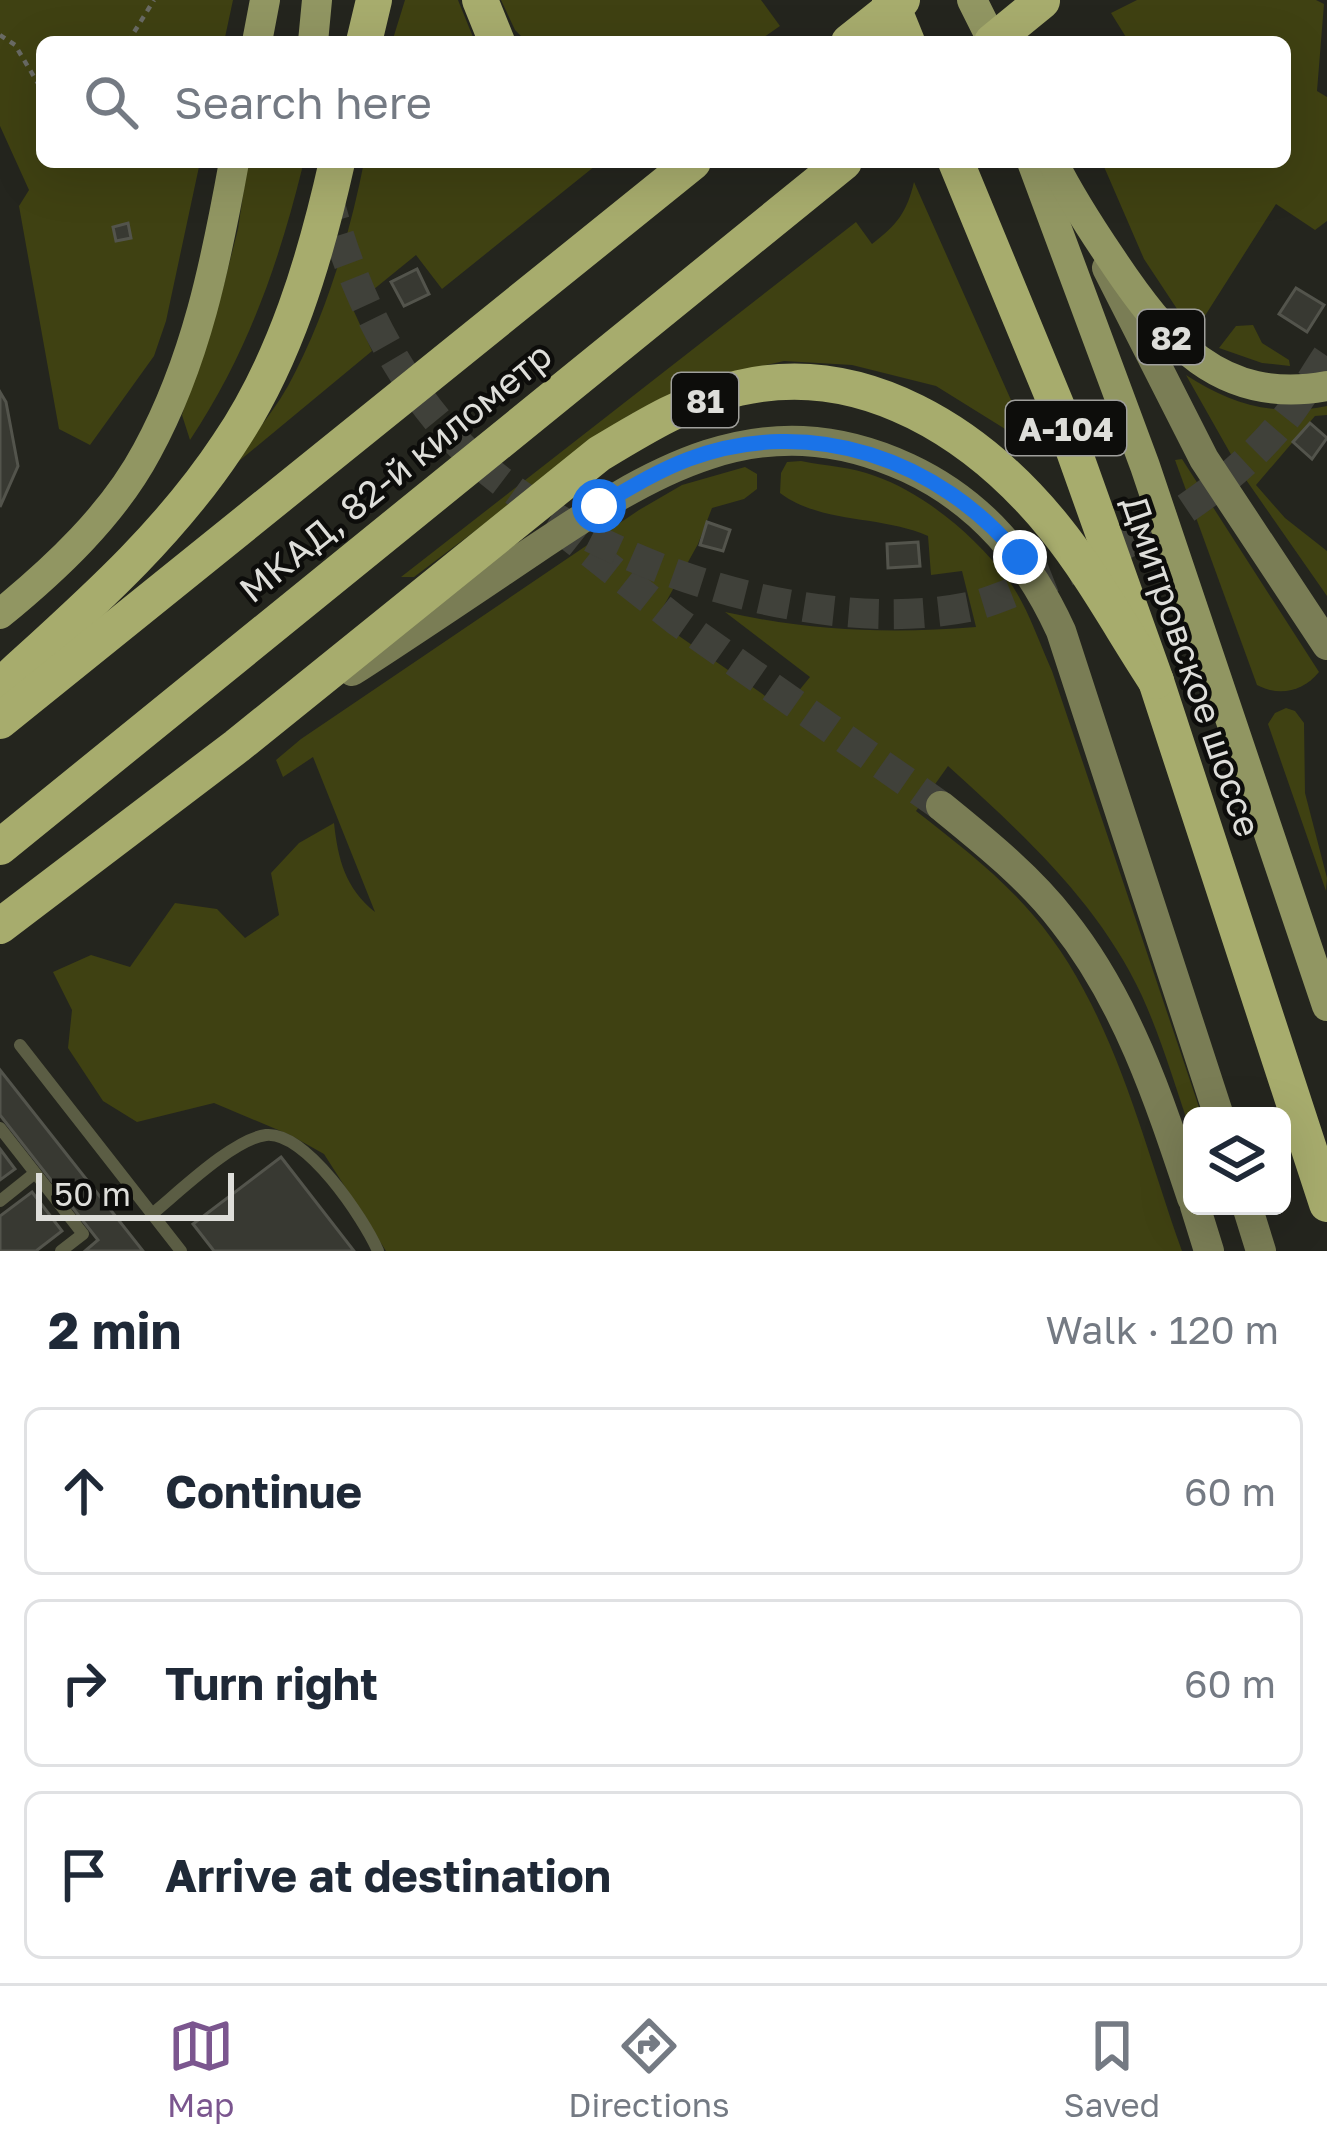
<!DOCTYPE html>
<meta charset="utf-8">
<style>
body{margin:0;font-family:"Golos Text",sans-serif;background:#f6f6f7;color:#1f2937}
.controls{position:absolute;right:36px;bottom:36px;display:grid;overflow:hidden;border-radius:18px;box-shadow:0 12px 48px #0002}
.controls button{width:108px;height:108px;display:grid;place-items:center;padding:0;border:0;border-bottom:3px solid #e0e1e3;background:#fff;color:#1f2937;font:60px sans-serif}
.scale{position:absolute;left:36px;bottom:30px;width:198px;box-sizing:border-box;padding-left:12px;border:6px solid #dededa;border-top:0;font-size:33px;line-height:42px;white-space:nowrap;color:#dededa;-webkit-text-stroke:9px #0d0d0b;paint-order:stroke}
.stop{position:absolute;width:36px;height:36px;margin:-27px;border:9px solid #1a73e8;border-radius:50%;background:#fff}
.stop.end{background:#1a73e8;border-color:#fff;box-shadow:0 3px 12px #0008}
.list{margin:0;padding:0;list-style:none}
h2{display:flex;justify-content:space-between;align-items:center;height:156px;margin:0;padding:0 48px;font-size:51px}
h2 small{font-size:39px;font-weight:400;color:#747a83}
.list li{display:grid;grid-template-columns:78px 1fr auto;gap:36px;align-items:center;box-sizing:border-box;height:168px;margin:0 24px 24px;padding:0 24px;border:3px solid #e0e1e3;border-radius:18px}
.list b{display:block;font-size:45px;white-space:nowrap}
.list em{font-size:39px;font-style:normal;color:#747a83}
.icon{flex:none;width:66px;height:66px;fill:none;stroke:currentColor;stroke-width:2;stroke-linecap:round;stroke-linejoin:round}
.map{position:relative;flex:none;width:1327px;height:1251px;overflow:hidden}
.search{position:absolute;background:#fff;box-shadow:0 12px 48px #0002;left:36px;right:36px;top:36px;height:132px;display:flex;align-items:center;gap:30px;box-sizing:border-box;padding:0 42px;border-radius:18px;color:#747a83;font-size:45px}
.sheet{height:732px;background:#fff}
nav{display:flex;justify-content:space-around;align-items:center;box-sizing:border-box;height:168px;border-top:3px solid #e0e1e3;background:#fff;font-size:33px;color:#747a83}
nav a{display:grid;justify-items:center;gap:6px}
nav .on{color:#7b568f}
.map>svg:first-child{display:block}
</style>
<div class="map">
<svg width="1327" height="1251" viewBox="0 0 1327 1251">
<rect width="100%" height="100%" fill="#24251e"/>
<!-- green -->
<g fill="#3f4112">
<path d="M0,0H233L224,42H42V162H200L166,321L154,356L90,445L59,429L19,206L29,190L0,126Z"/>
<path d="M405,0H458L475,42H392Z"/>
<path d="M501,0H761L780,26L757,42H527L515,30Z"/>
<path d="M1137,0H1316L1324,4L1317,91L1327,97V221L1315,230L1276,204L1201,322L1183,318L1144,259L1102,162H1285V42H1129L1111,13Z"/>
<path d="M248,162H301L302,169C278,266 246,356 190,440L182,415L221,296L238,229Z"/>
<path d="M364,162H600L442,289L416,255L352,307L372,351L227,471C247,443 271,416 288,386C325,318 349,238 364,162Z"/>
<path d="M914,182L1031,445L936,386L852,365L784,361L695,381L626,417L414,577H401L856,222L872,244C897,225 907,212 914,182Z"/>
<path d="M1253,325L1262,343L1289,360L1290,366L1262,363L1219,348L1236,326Z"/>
<path d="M1186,375C1230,404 1274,417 1327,406V415L1315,416L1256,485L1285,518L1327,551V596L1242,474Z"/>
<path d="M1182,459L1319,672C1304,691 1279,697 1257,685L1175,460Z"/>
<path d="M801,461C825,466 852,467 875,476C924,493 975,536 1007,578C1027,605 1038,640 1052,671L1202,1116H1192V1135C1176,1089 1162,1040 1142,996C1099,903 1023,834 948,766L916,811C957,843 999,875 1033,915C1112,1006 1142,1139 1182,1251H386L324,1154L290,1135L214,1103L137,1122L103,1101L68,1048L72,1010L53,972L91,955L130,967L175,903L217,909L245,938L279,915L271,873L299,843L334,823C338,859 345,888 375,912L313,757L283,777L276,760L301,739L639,510L682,485L745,467L757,474V489L744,499L712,508L698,544L656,620L784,709L810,677L725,612C810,631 890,634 976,627L962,571L931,575L928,536C881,515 821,524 780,493L781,473L787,462Z"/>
<path d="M1286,708L1295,711L1304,723L1305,793L1327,878L1326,891L1268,724L1275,713Z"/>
</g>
<!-- building -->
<g fill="#383932" stroke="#53544c" stroke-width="3">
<path d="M128,223L131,238L116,241L113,227Z"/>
<path d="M417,269L429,294L404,306L391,282Z"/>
<path d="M1296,288L1324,305L1307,332L1279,314Z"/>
<path d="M0,392L6,402L18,466L0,507Z"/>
<path d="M1310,423L1327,438L1312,459L1293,442Z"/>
<path d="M707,522L730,530L723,551L700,545Z"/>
<path d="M918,542L920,566L888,568L887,544Z"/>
<path d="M0,1070L143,1251H85L98,1240L0,1115Z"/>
<path d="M0,1149L15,1169L0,1180Z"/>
<path d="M281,1157L354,1251H214L193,1224Z"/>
<path d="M32,1192L62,1231L36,1251H0V1216Z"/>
</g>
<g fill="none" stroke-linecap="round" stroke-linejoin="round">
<!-- secondary-tunnel -->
<path stroke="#40413a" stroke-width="30" stroke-dasharray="30 15" stroke-linecap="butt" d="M520,497L677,621L941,806"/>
<!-- primary-tunnel -->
<path stroke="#40413a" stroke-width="30" stroke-dasharray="30 15" stroke-linecap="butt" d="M327,192C348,280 392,373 455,440C569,559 810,641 973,606C990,602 1008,594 1024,588C1120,553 1215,503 1281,424C1299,403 1312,378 1327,356"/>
<!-- path -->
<g stroke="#696a64" stroke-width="4.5" stroke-dasharray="6 6" stroke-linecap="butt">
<path d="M0,35L15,45L42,90"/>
<path d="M128,42L154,0"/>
</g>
<!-- lane -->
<g stroke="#5b5d44" stroke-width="12">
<path d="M20,1045L181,1251"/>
<path d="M0,1128L83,1234L61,1251"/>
<path d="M0,1201L35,1173"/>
<path d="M152,1214C178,1193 233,1139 266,1135C306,1131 364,1219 378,1251"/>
</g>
<!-- secondary -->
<g stroke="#7a7d55" stroke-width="30">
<path d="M1107,268L1204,459L1327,645"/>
<path d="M352,671C411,633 470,593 528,554C649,473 759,399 908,468C981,502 1028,559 1061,631L1219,1116"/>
<path d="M941,806C984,841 1029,877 1063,921C1127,1001 1160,1102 1192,1198"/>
<path d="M1195,1206L1209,1251"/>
<path d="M1247,1206L1261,1251"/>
</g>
<!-- primary -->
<g stroke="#919662" stroke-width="30">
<path d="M972,0L993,42"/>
<path d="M257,42L265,0"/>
<path d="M313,42L317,0"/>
<path d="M1032,162L1145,466L1327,1006"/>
<path d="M1053,162C1070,196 1090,227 1111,258C1165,339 1220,406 1327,386"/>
<path d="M0,614C55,569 113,515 147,451C196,361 216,262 234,162"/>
</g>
<!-- highway -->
<g stroke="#a7ac6d" stroke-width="36">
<path d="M480,0L497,42"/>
<path d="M890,0L907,42"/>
<path d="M364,42L374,0"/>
<path d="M956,162L1065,426L1156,681L1327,1204"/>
<path d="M0,686C82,611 166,539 228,445C285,361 315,260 337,162"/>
<path d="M0,721L693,162"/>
<path d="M0,847L844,162"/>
<path d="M0,926L237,746L599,454C642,428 689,399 739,388C864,359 979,434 1055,528C1093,575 1123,631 1156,681"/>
</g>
<!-- highway-bridge -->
<g stroke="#a7ac6d" stroke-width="36">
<path d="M849,42L902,0"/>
<path d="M992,42L1042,1"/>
</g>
</g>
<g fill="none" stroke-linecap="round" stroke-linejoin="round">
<!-- route -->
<path stroke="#1a73e8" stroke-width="15" d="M599,506C628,489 657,471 689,459C811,414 939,459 1020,557"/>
</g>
<g text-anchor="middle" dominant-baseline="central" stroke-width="9" stroke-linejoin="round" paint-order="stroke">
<!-- shield labels -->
<g fill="#0d0d0b" stroke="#9f9f9c" stroke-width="3">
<rect x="1138" y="310" width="66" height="54" rx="9"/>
<rect x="672" y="373" width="66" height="54" rx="9"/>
<rect x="1006" y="401" width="120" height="54" rx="9"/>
</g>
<g font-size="33" font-weight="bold" fill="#dededa">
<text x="1171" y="337">82</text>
<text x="705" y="400">81</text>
<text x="1066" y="428">А-104</text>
</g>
<!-- street labels -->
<g font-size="36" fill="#dededa" stroke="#0d0d0b">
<text transform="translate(395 472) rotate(-39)">МКАД, 82-й километр</text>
<text transform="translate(1192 666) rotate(71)">Дмитровское шоссе</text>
</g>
</g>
</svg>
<div class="controls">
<button><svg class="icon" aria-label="layers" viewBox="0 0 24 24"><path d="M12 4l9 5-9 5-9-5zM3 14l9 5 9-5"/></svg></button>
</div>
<div class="scale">50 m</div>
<div class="stop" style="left:599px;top:506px"></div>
<div class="stop end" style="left:1020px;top:557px"></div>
<div class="search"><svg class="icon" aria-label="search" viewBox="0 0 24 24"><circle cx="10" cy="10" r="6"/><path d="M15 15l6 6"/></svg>Search here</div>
</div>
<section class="sheet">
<h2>2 min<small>Walk · 120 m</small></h2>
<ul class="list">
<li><svg class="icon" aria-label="ahead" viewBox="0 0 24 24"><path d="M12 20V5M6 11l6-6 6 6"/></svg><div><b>Continue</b></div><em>60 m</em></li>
<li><svg class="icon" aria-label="right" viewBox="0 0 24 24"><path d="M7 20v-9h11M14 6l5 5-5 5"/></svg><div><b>Turn right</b></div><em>60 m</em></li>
<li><svg class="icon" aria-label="arrive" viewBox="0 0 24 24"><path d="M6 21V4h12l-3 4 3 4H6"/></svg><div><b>Arrive at destination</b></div></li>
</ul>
</section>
<nav>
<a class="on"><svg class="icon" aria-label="map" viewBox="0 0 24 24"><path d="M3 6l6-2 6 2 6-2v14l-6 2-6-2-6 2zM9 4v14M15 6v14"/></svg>Map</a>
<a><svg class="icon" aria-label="directions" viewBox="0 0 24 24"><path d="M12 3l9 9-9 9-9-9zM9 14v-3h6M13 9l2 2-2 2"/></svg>Directions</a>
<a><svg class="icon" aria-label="saved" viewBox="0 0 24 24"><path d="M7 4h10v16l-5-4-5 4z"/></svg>Saved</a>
</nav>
